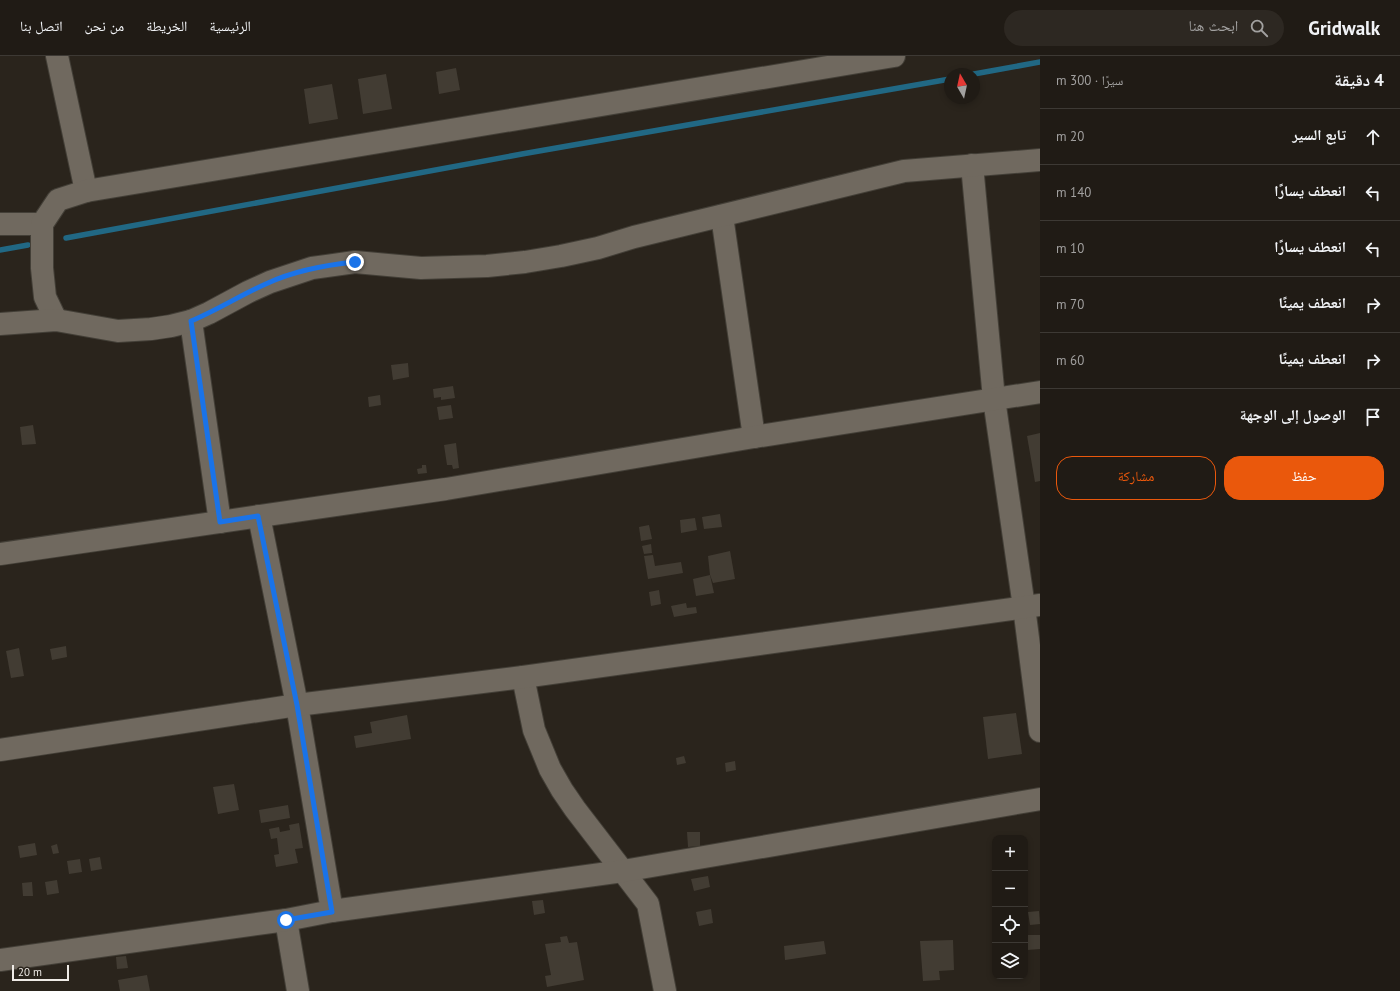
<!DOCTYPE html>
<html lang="ar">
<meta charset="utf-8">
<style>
body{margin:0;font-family:"PT Sans","Noto Naskh Arabic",sans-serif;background:#2d2822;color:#f1f3f6;direction:rtl}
.controls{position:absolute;right:12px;bottom:12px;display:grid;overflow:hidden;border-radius:8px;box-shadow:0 2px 6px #0003}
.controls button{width:36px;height:36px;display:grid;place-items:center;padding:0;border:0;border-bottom:1px solid #3d3934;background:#201b15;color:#f1f3f6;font:20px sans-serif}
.compass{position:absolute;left:944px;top:12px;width:36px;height:36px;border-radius:50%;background:#201b15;box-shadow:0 2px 6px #0003;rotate:351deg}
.scale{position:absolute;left:12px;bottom:10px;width:57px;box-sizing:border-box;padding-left:4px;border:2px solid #efebe6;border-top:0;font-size:11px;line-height:14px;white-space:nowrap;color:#efebe6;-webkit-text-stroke:3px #2a241c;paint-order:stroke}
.stop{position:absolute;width:12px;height:12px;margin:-9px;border:3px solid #1a73e8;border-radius:50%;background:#fff}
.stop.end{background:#1a73e8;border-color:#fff;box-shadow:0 1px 4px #0008}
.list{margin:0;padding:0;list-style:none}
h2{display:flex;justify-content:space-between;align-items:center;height:52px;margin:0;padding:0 16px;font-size:17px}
h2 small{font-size:13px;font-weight:400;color:#a2a1a0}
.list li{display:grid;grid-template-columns:26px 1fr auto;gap:12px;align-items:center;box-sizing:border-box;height:56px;padding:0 16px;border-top:1px solid #3d3934}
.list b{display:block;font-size:15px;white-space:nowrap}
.list em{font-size:13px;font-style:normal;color:#a2a1a0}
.actions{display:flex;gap:8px;padding:12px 16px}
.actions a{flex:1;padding:9px 0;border:1px solid #ea580c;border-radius:16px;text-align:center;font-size:14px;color:#ea580c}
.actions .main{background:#ea580c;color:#fff}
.icon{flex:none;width:22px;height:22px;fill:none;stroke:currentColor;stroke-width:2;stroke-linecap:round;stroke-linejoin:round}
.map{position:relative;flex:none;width:1040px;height:935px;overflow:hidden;direction:ltr}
header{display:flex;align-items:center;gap:24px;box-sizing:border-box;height:56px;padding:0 20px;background:#201b15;border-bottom:1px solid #3d3934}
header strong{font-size:19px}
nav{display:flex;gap:22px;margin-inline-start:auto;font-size:14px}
.search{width:280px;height:36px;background:#2d2822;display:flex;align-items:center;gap:10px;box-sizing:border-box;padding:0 14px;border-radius:22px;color:#a2a1a0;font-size:15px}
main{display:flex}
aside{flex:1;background:#201b15}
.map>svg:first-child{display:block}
</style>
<header>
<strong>Gridwalk</strong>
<div class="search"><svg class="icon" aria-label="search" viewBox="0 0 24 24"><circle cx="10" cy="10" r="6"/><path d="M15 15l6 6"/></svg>ابحث هنا</div>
<nav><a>الرئيسية</a><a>الخريطة</a><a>من نحن</a><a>اتصل بنا</a></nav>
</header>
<main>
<aside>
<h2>4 دقيقة<small>سيرًا · 300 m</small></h2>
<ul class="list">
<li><svg class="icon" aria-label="ahead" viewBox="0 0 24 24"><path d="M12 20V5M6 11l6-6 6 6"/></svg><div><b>تابع السير</b></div><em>20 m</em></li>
<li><svg class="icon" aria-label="left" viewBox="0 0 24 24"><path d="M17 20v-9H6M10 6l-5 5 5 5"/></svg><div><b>انعطف يسارًا</b></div><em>140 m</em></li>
<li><svg class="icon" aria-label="left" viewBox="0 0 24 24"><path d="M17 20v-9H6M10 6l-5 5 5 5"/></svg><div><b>انعطف يسارًا</b></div><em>10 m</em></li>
<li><svg class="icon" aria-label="right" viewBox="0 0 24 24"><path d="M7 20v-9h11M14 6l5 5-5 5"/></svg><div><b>انعطف يمينًا</b></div><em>70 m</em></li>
<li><svg class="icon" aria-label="right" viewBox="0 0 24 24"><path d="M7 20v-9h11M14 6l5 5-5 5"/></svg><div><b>انعطف يمينًا</b></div><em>60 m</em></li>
<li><svg class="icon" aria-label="arrive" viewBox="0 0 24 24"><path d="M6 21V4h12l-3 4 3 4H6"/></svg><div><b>الوصول إلى الوجهة</b></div></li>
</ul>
<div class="actions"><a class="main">حفظ</a><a>مشاركة</a></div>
</aside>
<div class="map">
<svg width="1040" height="935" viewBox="0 0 1040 935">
<rect width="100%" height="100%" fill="#2a241c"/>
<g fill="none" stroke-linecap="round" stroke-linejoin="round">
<!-- stream -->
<g stroke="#216884" stroke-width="5.5">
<path d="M974,18L1040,6"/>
<path d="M66,182L522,98L950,23"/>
<path d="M0,194L28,189"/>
</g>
</g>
<!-- building -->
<g fill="#423c33">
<path d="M456,12L460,34L439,38L436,16Z"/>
<path d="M386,18L392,53L363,58L358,23Z"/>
<path d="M332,28L338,63L309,68L304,33Z"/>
<path d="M408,307L409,321L393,324L391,309Z"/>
<path d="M453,330L455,342L441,344V341L434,342L433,333Z"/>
<path d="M380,339L381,349L369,351L368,341Z"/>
<path d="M451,349L453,362L439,364L437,351Z"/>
<path d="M33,369L36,388L22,389L20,371Z"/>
<path d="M1040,377V425L1035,426L1027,380Z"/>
<path d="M456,387L459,412L453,413L452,409H447L444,389Z"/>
<path d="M422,409H426L427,417L418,418L417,413L422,412Z"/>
<path d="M720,458L722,471L704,473L702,461Z"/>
<path d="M695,462L697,474L681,477L680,464Z"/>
<path d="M649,469L652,483L641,485L639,471Z"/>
<path d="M651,488L652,497L644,498L642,490Z"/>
<path d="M730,495L735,523L713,527L710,519L708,500Z"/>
<path d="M653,499L655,510L681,506L683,517L648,523L644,500Z"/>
<path d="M710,519L714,537L696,540L693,523Z"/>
<path d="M659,534L661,548L651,550L649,536Z"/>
<path d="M686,547L687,552L696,551L697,557L674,561L671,550Z"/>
<path d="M66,590L67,601L52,604L50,593Z"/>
<path d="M19,592L24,620L11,622L6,595Z"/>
<path d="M1016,657L1022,698L988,703L983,661Z"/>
<path d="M407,659L411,683L356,692L354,680L372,677L370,666Z"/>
<path d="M684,700L686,707L677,709L676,702Z"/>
<path d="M735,705L736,714L726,716L725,707Z"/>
<path d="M234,728L239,754L218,758L213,731Z"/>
<path d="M288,749L290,762L261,767L259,754Z"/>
<path d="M299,767L303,792L295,793L298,807L276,811L274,799L279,798L277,782L271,783L269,773L279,771L280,776L290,774L289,769Z"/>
<path d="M687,776H700V790L688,791Z"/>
<path d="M35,787L37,799L20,802L18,790Z"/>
<path d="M57,788L59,797L53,798L51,790Z"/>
<path d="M100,801L102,813L91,815L89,803Z"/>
<path d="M80,803L82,816L69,818L67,805Z"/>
<path d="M708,820L710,831L694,835L691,823Z"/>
<path d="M57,824L59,837L47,839L45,826Z"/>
<path d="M32,826L33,840H23L22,827Z"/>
<path d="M543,844L545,857L534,859L532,845Z"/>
<path d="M711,853L713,867L699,870L696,856Z"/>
<path d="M1039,855L1040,868L1030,869L1028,856Z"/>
<path d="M1026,879H1040V893L1027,894Z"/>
<path d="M567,880L569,887L577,886L584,924L547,931L545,920L551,919L545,888L561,886L560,881Z"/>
<path d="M953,884L954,914L939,915L940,924L923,925L920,885Z"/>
<path d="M824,885L826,898L785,904L784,890Z"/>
<path d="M126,900L128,912L117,913L116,901Z"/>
<path d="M147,919L150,935H120L118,924Z"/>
</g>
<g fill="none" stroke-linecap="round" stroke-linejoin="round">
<defs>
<g id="minor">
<path d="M57,0L86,135"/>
<path d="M972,109L994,343L1024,551L1040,675"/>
<path d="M722,160L754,381"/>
<path d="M0,168H42"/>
<path d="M56,264L45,241L42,212V168L58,144L86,135L894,0"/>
<path d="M191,265L220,466"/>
<path d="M0,268L56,264L118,275L151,273L171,270L191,265L209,257L248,236L270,226L312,212L355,206L421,212L487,210L525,206L561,200L598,192L634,181L904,115L1040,104"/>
<path d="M259,460L297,649L332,855"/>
<path d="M0,498L446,433L754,381L1040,336"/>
<path d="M523,621L534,674L550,713L562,734L575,753L648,848L665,935"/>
<path d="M0,694L297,649L523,621L1040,549"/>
<path d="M286,864L298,935"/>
<path d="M0,904L286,864L332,855L623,815L1040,743"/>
</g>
</defs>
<!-- minor casing -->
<use href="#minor" stroke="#433f37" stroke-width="24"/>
<!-- minor -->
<use href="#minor" stroke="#70695f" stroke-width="22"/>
</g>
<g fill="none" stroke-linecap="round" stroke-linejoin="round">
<!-- route -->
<path stroke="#1a73e8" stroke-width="5" d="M286,864L332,856L297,649L258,460L220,466L191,265C218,254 242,238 268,227C296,214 326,209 355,206"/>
</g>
</svg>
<div class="controls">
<button>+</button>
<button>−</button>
<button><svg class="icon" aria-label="locate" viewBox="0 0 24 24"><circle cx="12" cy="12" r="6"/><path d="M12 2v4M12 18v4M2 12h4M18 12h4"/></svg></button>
<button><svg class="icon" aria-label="layers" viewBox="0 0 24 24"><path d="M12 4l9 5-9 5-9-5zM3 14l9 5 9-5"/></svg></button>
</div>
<svg class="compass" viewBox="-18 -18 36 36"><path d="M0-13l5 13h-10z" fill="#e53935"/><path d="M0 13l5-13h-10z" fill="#a2a1a0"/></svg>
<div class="scale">20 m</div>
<div class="stop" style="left:286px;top:864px"></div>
<div class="stop end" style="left:355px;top:206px"></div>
</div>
</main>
